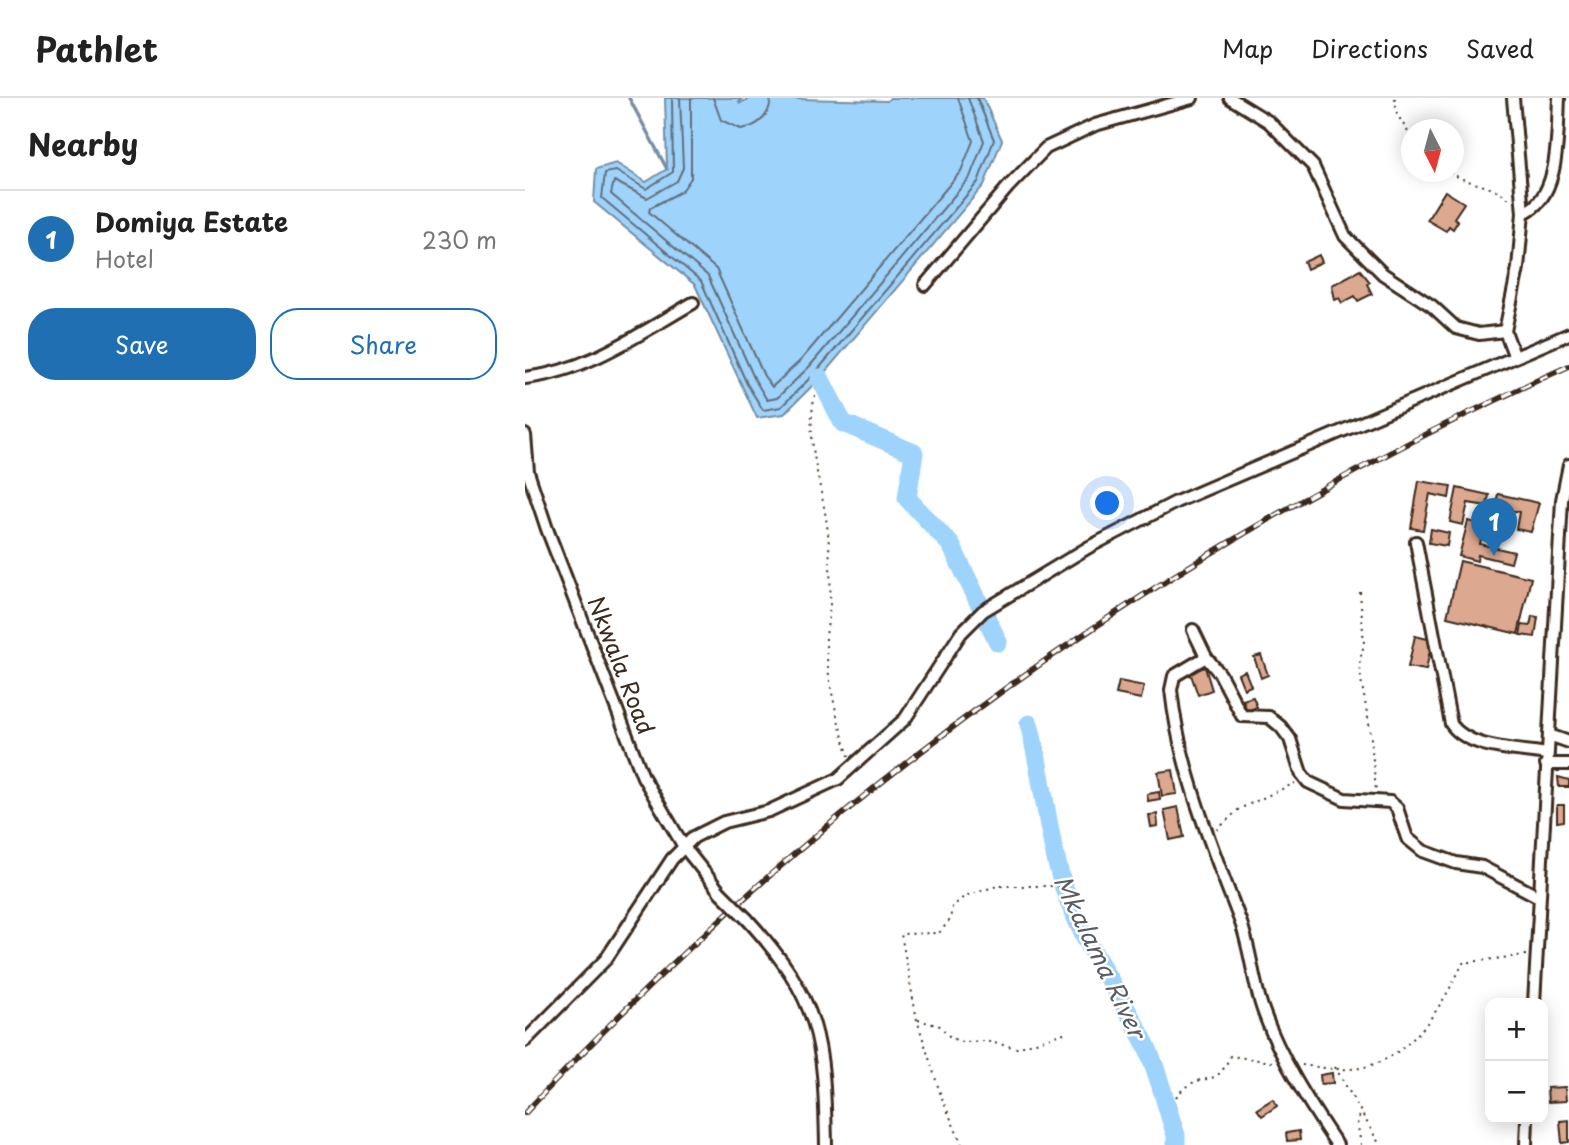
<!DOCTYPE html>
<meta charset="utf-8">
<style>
body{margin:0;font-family:"Playpen Sans",sans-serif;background:#f6f6f6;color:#222}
.controls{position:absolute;right:21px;bottom:21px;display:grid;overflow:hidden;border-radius:14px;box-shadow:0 4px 18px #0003}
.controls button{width:63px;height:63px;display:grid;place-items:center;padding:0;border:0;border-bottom:2px solid #e0e0e0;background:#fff;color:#222;font:35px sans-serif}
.compass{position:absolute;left:876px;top:21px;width:63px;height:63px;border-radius:50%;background:#fff;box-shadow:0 4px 18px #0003;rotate:174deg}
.you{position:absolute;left:583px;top:406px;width:24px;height:24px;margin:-18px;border:5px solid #fff;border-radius:50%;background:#1a73e8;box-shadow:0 0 0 10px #1a73e833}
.badge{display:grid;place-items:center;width:46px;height:46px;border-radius:50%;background:#1f6fb2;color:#fff;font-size:23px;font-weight:700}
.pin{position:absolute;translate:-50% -58px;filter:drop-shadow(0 2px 4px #0008)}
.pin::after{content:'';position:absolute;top:37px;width:24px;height:21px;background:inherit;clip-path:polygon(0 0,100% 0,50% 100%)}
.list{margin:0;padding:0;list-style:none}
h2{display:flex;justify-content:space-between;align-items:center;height:91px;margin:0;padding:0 28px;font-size:30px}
h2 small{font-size:23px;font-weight:400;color:#767676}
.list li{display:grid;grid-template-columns:46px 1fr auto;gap:21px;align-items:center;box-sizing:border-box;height:98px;padding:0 28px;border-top:2px solid #e0e0e0}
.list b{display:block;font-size:26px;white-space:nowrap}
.list p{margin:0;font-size:23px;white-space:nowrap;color:#767676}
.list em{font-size:23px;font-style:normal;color:#767676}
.actions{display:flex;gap:14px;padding:21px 28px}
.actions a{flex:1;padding:16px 0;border:2px solid #1f6fb2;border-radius:28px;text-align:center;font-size:24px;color:#1f6fb2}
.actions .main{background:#1f6fb2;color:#fff}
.map{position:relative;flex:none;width:1044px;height:1047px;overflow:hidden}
header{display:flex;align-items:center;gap:42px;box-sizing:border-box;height:98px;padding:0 35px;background:#fff;border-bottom:2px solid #e0e0e0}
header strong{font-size:33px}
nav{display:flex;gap:38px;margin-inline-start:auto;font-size:24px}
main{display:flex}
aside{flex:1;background:#fff}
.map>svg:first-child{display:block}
</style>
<header>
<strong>Pathlet</strong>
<nav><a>Map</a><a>Directions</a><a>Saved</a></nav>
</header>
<main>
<aside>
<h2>Nearby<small></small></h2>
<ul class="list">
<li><span class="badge">1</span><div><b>Domiya Estate</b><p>Hotel</p></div><em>230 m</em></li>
</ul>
<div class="actions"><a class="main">Save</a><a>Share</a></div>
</aside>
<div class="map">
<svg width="1044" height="1047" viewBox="0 0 1044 1047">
<rect width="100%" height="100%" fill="#fff"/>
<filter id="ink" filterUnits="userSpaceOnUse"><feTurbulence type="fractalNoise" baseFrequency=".0143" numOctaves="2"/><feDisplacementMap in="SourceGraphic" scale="14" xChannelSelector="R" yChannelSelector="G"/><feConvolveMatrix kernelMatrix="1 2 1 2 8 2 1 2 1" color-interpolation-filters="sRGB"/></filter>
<g filter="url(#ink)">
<!-- water -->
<path fill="#9ed3fc" stroke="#768fa3" stroke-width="2" d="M140,0H213L215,5L226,0L362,3L365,0H458L477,42L459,87L295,280L259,316L232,320L170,187L69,104L71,71L91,65L121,84L142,71Z"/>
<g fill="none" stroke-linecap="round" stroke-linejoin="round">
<!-- shore -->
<g stroke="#636e77" stroke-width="2">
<path d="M147,0L148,74L121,91L91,73L80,75L77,100L176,183L222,286L238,312L256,309L290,275L453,84L469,42L452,0"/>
<path d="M155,0L158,70L152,83L122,100L89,83L86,96L183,178L230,282L242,302L252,300L284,269L445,79L459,43L443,0"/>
<path d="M166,0V80L157,93L125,110L124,114L191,171L239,278L247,289L276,262L436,73L448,43L433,0"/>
<path d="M188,0L196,22L216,31C233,29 245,18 246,0"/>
</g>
<!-- stream -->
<g stroke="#768fa3" stroke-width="3.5">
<path d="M104,0L142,71"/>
<path d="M215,5L216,0"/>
</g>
<!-- river -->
<g stroke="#9ed3fc" stroke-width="19">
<path d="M295,280L318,325L389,355L382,400L426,447L473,544"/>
<path d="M504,626C520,685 522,746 544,804C563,852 594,895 618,941C633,970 640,1006 651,1037V1047"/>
</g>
</g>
<!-- building -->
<g fill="#dca890" stroke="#3b2a1e" stroke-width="2">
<path d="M920,93L939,105L929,120L933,123L928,131L924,128L921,133L902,122Z"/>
<path d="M794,157L797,164L782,171L779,164Z"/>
<path d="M835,172L845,184L842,186L847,196L833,203L830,198L817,205L814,200L810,202L807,187Z"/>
<path d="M894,383L926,388L924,400L905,396L898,432L886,430Z"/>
<path d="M932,390L964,397L962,408L943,405L938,427L925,424Z"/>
<path d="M973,396L1014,405L1006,434L991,431L994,414L970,409Z"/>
<path d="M943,423L959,427L955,446L989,454L986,465L953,457L952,463L934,458Z"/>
<path d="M906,431L924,435L922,448L904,445Z"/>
<path d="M935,463L1006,480L993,536L922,519Z"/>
<path d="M1007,518L1013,519L1010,539L995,537L997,527L1005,528Z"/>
<path d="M890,538L907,542L901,572L883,569Z"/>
<path d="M736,557L743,577L736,580L729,559Z"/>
<path d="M680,569L687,592L673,597L665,574Z"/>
<path d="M720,573L726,588L719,591L713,576Z"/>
<path d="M594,583L619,588L616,601L591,596Z"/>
<path d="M728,599L732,609L722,613L718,602Z"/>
<path d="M648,672L652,696L637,698L633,674Z"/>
<path d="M1033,679L1044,682V689H1034Z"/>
<path d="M634,694L635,701L623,703L622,696Z"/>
<path d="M1032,707H1039V723L1032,724Z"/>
<path d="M653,709L659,739L645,742L639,712Z"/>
<path d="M632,716L633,728L626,729L624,717Z"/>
<path d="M807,975L808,985L796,986L795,977Z"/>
<path d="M1040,989L1041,1003L1023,1004L1022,990Z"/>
<path d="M748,1001L752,1008L737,1018L732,1011Z"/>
<path d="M1044,1022V1044L1037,1045L1035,1023Z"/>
<path d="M774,1033L775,1042L762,1043L761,1035Z"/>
</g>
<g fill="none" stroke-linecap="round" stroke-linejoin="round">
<defs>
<g id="minor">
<path d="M705,0L744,24L788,68L820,138L858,176L907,208L931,230L954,236L980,233"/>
<path d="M988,0L998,115L993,170L980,233L989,257"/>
<path d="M998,115C1036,100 1032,35 1034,0"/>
<path d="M400,187L483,89L521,50L570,27L667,0"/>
<path d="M0,280C63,273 114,236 168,205"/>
<path d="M0,337L3,374L22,431L118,679L159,749L195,794"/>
<path d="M891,444L926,626C944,652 994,651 1022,656"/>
<path d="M668,532L681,559L695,576L717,618L744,619L756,629L765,641L776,675L783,684L819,701L865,704L872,710L882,740L898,753L931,765L957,769L1014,799"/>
<path d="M681,559L649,578L646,592C655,674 687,749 716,825C726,853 728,884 738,912C755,960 784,1005 812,1047"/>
<path d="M1024,637L1044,644"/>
<path d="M1021,666H1044"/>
<path d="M222,821C296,902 299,942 301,1047"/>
<path d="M1009,905L1037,402L1044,367"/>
<path d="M0,943L81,861L147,761L169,739L199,724L244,713L313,681L380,621L436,535L458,513L564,449L651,404L1044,236"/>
<path d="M1001,1047L1002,1021"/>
</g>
</defs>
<!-- minor casing -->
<use href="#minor" stroke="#3b2a1e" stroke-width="16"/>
<!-- path -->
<g stroke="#3b2a1e" stroke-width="2" stroke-dasharray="2 5" stroke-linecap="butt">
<path d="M870,0L872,16L886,39"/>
<path d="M925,74C944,88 967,85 985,102"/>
<path d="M290,297C279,345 298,388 303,435C305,458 306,482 305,505C305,519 300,533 301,547C303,585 312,622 324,658"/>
<path d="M835,494L839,546L835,562L836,582L845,631L851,693"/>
<path d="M692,732L714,711L770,685"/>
<path d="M393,922L415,928L426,940L437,944L460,943L492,950L542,934"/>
<path d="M777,967C792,969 810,972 825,971C882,968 916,910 938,865L1001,857"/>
<path d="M810,969L855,1047"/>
<path d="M651,999C675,968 690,996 705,958L747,964"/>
<path d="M437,1047L416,998L392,922L376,836L414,835L425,822L427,809L440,798L472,788H533"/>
<path d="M836,1047L832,1023L836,1015"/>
</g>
<!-- minor -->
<use href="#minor" stroke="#fff" stroke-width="10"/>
<defs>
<path id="rail" d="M0,1015C299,693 643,448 1044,268"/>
</defs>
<!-- rail casing -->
<use href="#rail" stroke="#3b2a1e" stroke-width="6"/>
<!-- rail -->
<use href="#rail" stroke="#fff" stroke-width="3.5" stroke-dasharray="10" stroke-linecap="butt"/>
<defs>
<path id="minor-bridge" d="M195,794L222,821"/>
</defs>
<!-- minor-bridge casing -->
<use href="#minor-bridge" stroke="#3b2a1e" stroke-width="16" stroke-linecap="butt"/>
<!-- minor-bridge -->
<use href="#minor-bridge" stroke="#fff" stroke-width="10"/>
</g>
</g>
<g text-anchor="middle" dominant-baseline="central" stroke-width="5" stroke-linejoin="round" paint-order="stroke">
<!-- street labels -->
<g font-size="23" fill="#3b2a1e" stroke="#fff">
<text transform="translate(97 567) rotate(69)">Nkwala Road</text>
</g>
<!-- water labels -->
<g font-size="24" font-style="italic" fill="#595d61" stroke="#fff">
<text transform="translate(576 858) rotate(64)">Mkalama River</text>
</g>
</g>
</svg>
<div class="controls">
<button>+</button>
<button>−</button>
</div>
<svg class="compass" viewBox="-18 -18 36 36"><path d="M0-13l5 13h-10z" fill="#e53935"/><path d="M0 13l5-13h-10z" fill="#767676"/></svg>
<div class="you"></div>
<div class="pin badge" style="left:969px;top:458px">1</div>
</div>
</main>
